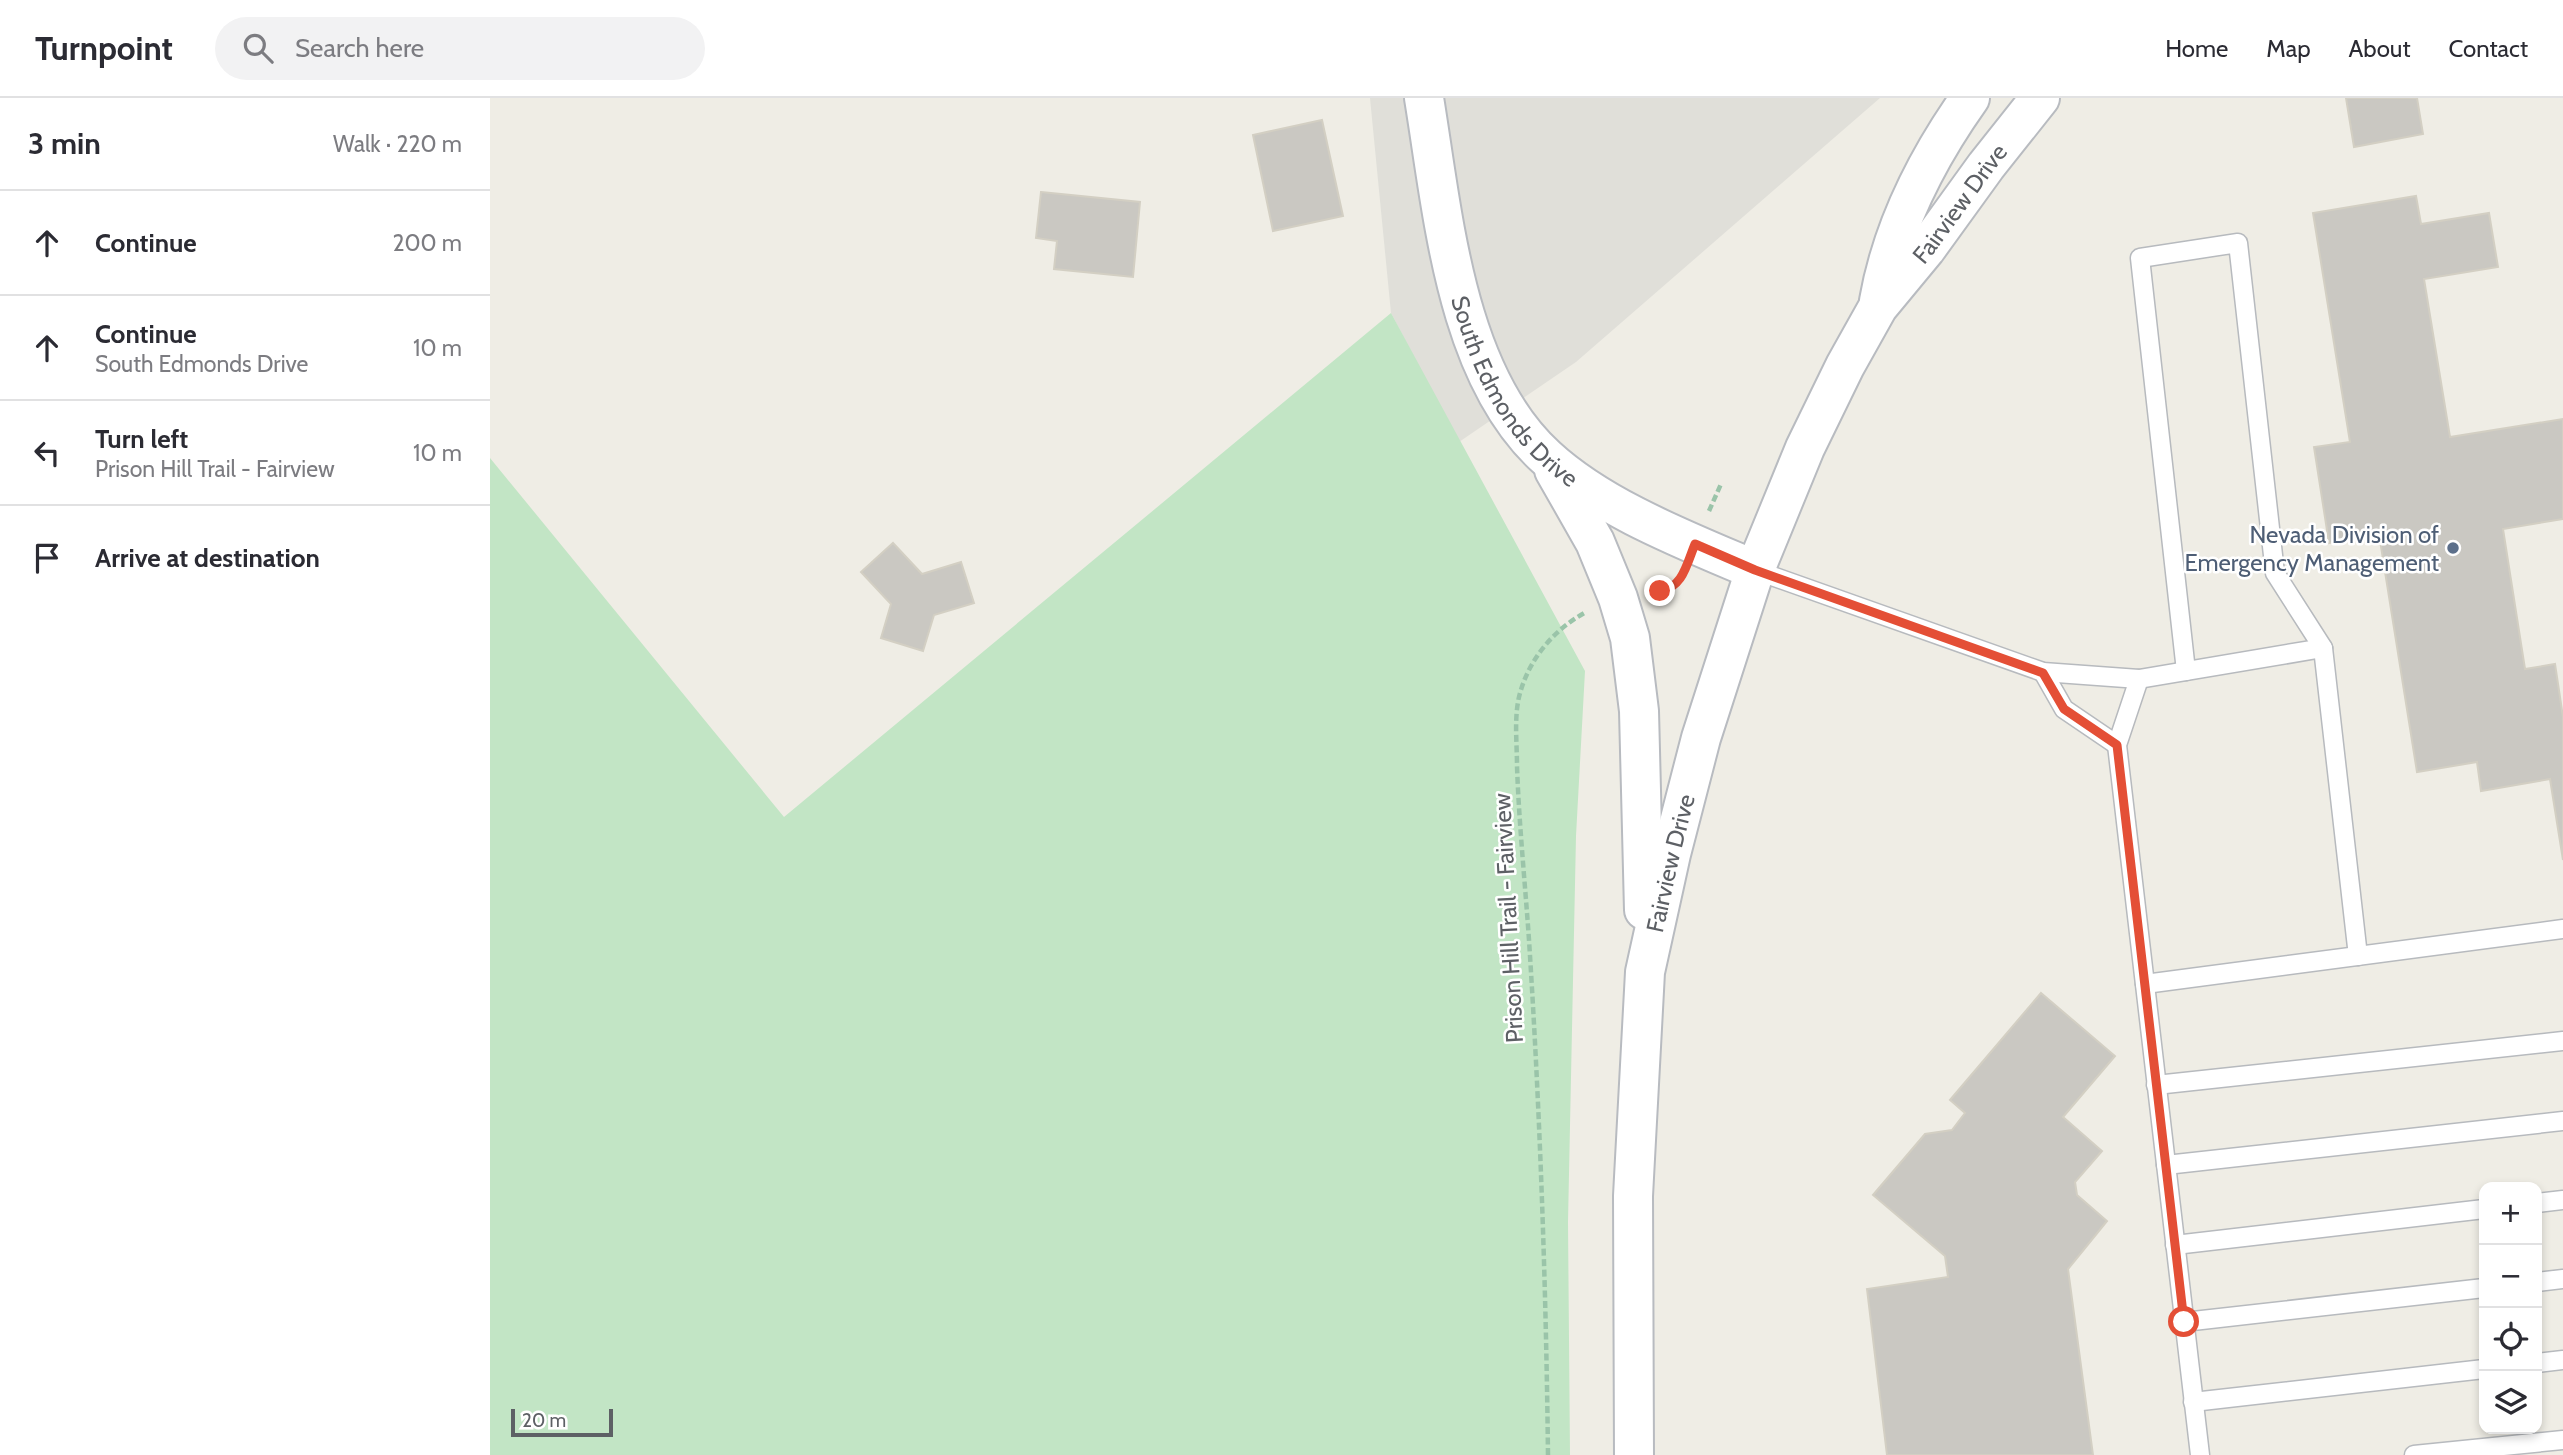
<!DOCTYPE html>
<meta charset="utf-8">
<style>
body{margin:0;font-family:Cabin,sans-serif;background:#f2f2f3;color:#2b2b33}
.controls{position:absolute;right:21px;bottom:21px;display:grid;overflow:hidden;border-radius:14px;box-shadow:0 4px 10px #0003}
.controls button{width:63px;height:63px;display:grid;place-items:center;padding:0;border:0;border-bottom:2px solid #e1e1e2;background:#fff;color:#2b2b33;font:35px sans-serif}
.scale{position:absolute;left:21px;bottom:18px;width:102px;box-sizing:border-box;padding-left:7px;border:4px solid #5d6065;border-top:0;font-size:19px;line-height:24px;white-space:nowrap;color:#5d6065;-webkit-text-stroke:5px #fff;paint-order:stroke}
.stop{position:absolute;width:21px;height:21px;margin:-16px;border:5px solid #e44f36;border-radius:50%;background:#fff}
.stop.end{background:#e44f36;border-color:#fff;box-shadow:0 2px 7px #0008}
.list{margin:0;padding:0;list-style:none}
h2{display:flex;justify-content:space-between;align-items:center;height:91px;margin:0;padding:0 28px;font-size:30px}
h2 small{font-size:23px;font-weight:400;color:#7c7c81}
.list li{display:grid;grid-template-columns:46px 1fr auto;gap:21px;align-items:center;box-sizing:border-box;height:105px;padding:0 28px;border-top:2px solid #e1e1e2}
.list b{display:block;font-size:26px;white-space:nowrap}
.list p{margin:0;font-size:23px;white-space:nowrap;color:#7c7c81}
.list em{font-size:23px;font-style:normal;color:#7c7c81}
.icon{flex:none;width:38px;height:38px;fill:none;stroke:currentColor;stroke-width:2;stroke-linecap:round;stroke-linejoin:round}
.map{position:relative;flex:none;width:2073px;height:1357px;overflow:hidden}
header{display:flex;align-items:center;gap:42px;box-sizing:border-box;height:98px;padding:0 35px;background:#fff;border-bottom:2px solid #e1e1e2}
header strong{font-size:33px}
nav{display:flex;gap:38px;margin-inline-start:auto;font-size:24px}
.search{width:490px;height:63px;background:#f2f2f3;display:flex;align-items:center;gap:18px;box-sizing:border-box;padding:0 24px;border-radius:38px;color:#7c7c81;font-size:26px}
main{display:flex}
aside{flex:1;background:#fff}
.map>svg:first-child{display:block}
</style>
<header>
<strong>Turnpoint</strong>
<div class="search"><svg class="icon" aria-label="search" viewBox="0 0 24 24"><circle cx="10" cy="10" r="6"/><path d="M15 15l6 6"/></svg>Search here</div>
<nav><a>Home</a><a>Map</a><a>About</a><a>Contact</a></nav>
</header>
<main>
<aside>
<h2>3 min<small>Walk · 220 m</small></h2>
<ul class="list">
<li><svg class="icon" aria-label="ahead" viewBox="0 0 24 24"><path d="M12 20V5M6 11l6-6 6 6"/></svg><div><b>Continue</b></div><em>200 m</em></li>
<li><svg class="icon" aria-label="ahead" viewBox="0 0 24 24"><path d="M12 20V5M6 11l6-6 6 6"/></svg><div><b>Continue</b><p>South Edmonds Drive</p></div><em>10 m</em></li>
<li><svg class="icon" aria-label="left" viewBox="0 0 24 24"><path d="M17 20v-9H6M10 6l-5 5 5 5"/></svg><div><b>Turn left</b><p>Prison Hill Trail - Fairview</p></div><em>10 m</em></li>
<li><svg class="icon" aria-label="arrive" viewBox="0 0 24 24"><path d="M6 21V4h12l-3 4 3 4H6"/></svg><div><b>Arrive at destination</b></div></li>
</ul>
</aside>
<div class="map">
<svg width="2073" height="1357" viewBox="0 0 2073 1357">
<rect width="100%" height="100%" fill="#efede5"/>
<!-- industrial -->
<path fill="#e0dfd9" d="M880,0H1390L1086,264L969,344L901,215Z"/>
<!-- green -->
<path fill="#c2e5c5" d="M901,215L1095,573L1086,738L1078,1124L1080,1357H0V360L294,719Z"/>
<!-- building -->
<g fill="#cac8c2" stroke="#d3cfc3" stroke-width="2">
<path d="M1856,0H1927L1933,36L1864,49Z"/>
<path d="M832,22L853,118L783,133L763,37Z"/>
<path d="M551,94L650,104L643,179L564,171L567,143L546,140Z"/>
<path d="M1926,98L1931,126L1999,115L2008,169L1934,181L1960,339L2073,321V421L2013,431L2035,571L2065,566L2073,619V762L2060,681L1991,693L1987,664L1927,674L1889,436L1839,445L1824,349L1860,344L1823,115Z"/>
<path d="M403,445L432,476L471,464L484,505L444,517L433,553L391,540L401,506L371,474Z"/>
<path d="M1551,895L1625,958L1573,1019L1612,1053L1585,1084L1587,1097L1617,1123L1578,1171L1603,1357H1397L1377,1191L1458,1179L1455,1158L1383,1097L1435,1036L1462,1032L1475,1015L1460,1002Z"/>
</g>
<g fill="none" stroke-linecap="round" stroke-linejoin="round">
<defs>
<g id="lane">
<path d="M1265,472L1553,574L1649,581L1833,550"/>
<path d="M1696,573L1650,160L1748,145L1785,475L1833,550L1868,858"/>
<path d="M1553,574L1574,611L1627,647"/>
<path d="M1649,581L1627,647L1710,1357"/>
<path d="M1655,886L2073,831"/>
<path d="M1666,987L2073,943"/>
<path d="M1676,1067L2073,1023"/>
<path d="M2047,1105L2073,1102"/>
<path d="M1685,1147L1994,1111"/>
<path d="M2047,1184L2073,1181"/>
<path d="M1694,1224L1994,1190"/>
<path d="M2047,1265L2073,1262"/>
<path d="M1703,1304L1994,1271"/>
<path d="M1924,1357L2073,1342"/>
</g>
<g id="secondary">
<path id="s1" d="M934,0C953,115 965,276 1056,359C1111,410 1197,443 1265,472"/>
<path d="M1389,203C1402,129 1436,62 1480,0"/>
<path d="M1064,372L1105,444L1128,500L1140,540L1149,613L1154,812"/>
<path id="s2" d="M1144,1357L1143,1098L1155,874L1181,756L1211,640L1265,472L1315,350L1355,268L1388,209L1436,151L1496,68L1550,0"/>
</g>
</defs>
<!-- lane casing -->
<use href="#lane" stroke="#b7babe" stroke-width="21"/>
<!-- secondary casing -->
<use href="#secondary" stroke="#b8bbc0" stroke-width="42"/>
<!-- path -->
<g stroke="#9ac4a9" stroke-width="4.5" stroke-dasharray="7 3.5" stroke-linecap="butt">
<path d="M1219,413L1231,386"/>
<path d="M1164,493L1180,492L1191,479"/>
<path d="M1058,1357C1056,1186 1050,1013 1039,842C1035,784 1029,726 1027,668C1027,645 1024,621 1029,599C1038,562 1063,532 1096,514"/>
</g>
<!-- lane -->
<use href="#lane" stroke="#fff" stroke-width="18"/>
<!-- secondary -->
<use href="#secondary" stroke="#fff" stroke-width="38"/>
</g>
<g fill="none" stroke-linecap="round" stroke-linejoin="round">
<!-- route -->
<path stroke="#e44f36" stroke-width="9" d="M1170,493C1193,490 1197,465 1205,446L1265,472L1553,575L1574,611L1627,647L1694,1224"/>
</g>
<!-- markers -->
<circle fill="#5c6f8a" stroke="#fff" stroke-width="2.5" cx="1963" cy="450" r="7"/>
<g text-anchor="middle" dominant-baseline="central" stroke-width="5" stroke-linejoin="round" paint-order="stroke">
<!-- street labels -->
<g font-size="24" fill="#5d6065" stroke="#fff">
<text stroke="none"><textPath href="#s2" startOffset="1323">Fairview Drive</textPath></text>
<text stroke="none"><textPath href="#s1" startOffset="313">South Edmonds Drive</textPath></text>
<text stroke="none"><textPath href="#s2" startOffset="595">Fairview Drive</textPath></text>
<text transform="translate(1018 820) rotate(-93)">Prison Hill Trail - Fairview</text>
</g>
<!-- service labels -->
<g font-size="24" fill="#4e5e75" stroke="#fff" text-anchor="end">
<text x="1949" y="436">Nevada Division of<tspan x="1949" dy="28">Emergency Management</tspan></text>
</g>
</g>
</svg>
<div class="controls">
<button>+</button>
<button>−</button>
<button><svg class="icon" aria-label="locate" viewBox="0 0 24 24"><circle cx="12" cy="12" r="6"/><path d="M12 2v4M12 18v4M2 12h4M18 12h4"/></svg></button>
<button><svg class="icon" aria-label="layers" viewBox="0 0 24 24"><path d="M12 4l9 5-9 5-9-5zM3 14l9 5 9-5"/></svg></button>
</div>
<div class="scale">20 m</div>
<div class="stop" style="left:1694px;top:1224px"></div>
<div class="stop end" style="left:1170px;top:493px"></div>
</div>
</main>
